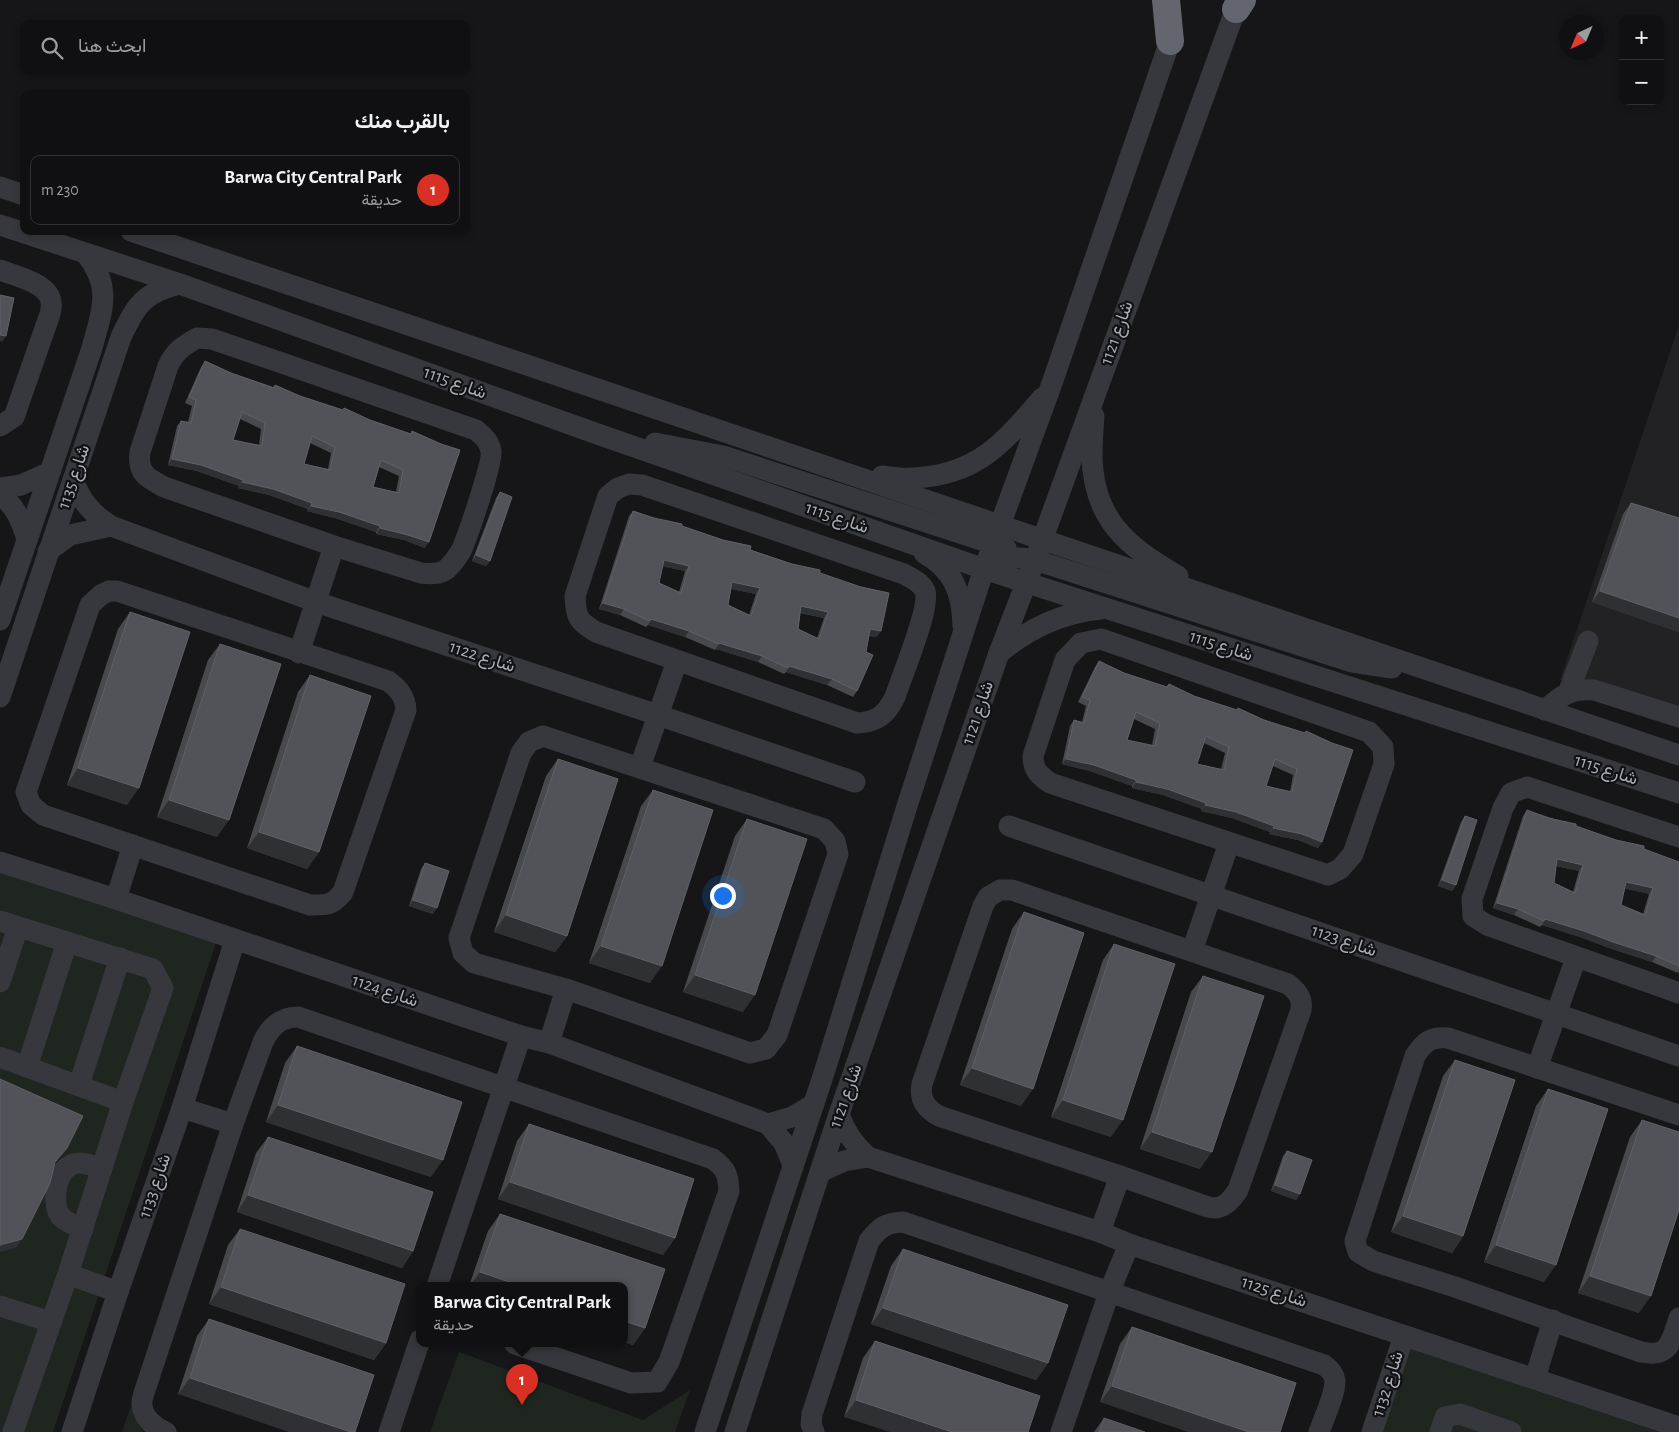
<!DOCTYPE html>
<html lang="ar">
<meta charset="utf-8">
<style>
body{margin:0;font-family:"Alegreya Sans",Vazirmatn,sans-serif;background:#19191b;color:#f1f3f6;direction:rtl}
.controls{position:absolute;right:15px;top:15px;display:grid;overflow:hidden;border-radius:10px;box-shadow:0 2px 8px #0003}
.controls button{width:45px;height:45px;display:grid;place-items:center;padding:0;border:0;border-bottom:1px solid #303032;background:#101012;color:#f1f3f6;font:25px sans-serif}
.compass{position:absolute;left:1559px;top:15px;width:45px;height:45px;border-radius:50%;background:#101012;box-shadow:0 2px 8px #0003;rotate:224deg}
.you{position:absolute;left:722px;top:895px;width:18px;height:18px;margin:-12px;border:4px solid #fff;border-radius:50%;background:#1a73e8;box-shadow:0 0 0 8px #1a73e833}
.badge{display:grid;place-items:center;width:32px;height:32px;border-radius:50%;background:#d93025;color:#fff;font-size:16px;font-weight:700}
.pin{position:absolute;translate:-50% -41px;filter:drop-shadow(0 1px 2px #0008)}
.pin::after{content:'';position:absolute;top:26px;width:18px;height:15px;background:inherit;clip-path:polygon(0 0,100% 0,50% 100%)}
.popup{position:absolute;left:416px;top:1282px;width:212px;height:65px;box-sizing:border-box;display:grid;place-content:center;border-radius:10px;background:#101012;filter:drop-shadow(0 1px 4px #0005);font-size:16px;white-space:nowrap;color:#9c9d9f}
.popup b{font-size:19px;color:#f1f3f6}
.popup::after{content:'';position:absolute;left:50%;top:100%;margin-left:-10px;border:10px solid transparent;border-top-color:#101012}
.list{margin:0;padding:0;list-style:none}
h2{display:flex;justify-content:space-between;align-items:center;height:65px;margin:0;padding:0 20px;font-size:21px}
h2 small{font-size:16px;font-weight:400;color:#9c9d9f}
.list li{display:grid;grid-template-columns:32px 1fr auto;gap:15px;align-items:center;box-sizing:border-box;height:70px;margin:0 10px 10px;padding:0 10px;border:1px solid #303032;border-radius:10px}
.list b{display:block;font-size:19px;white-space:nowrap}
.list p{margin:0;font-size:16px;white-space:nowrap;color:#9c9d9f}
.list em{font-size:16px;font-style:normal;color:#9c9d9f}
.icon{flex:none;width:28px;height:28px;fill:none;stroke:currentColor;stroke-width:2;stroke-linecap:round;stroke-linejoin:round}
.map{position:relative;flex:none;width:1679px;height:1432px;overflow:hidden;direction:ltr}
.search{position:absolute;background:#101012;box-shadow:0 2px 8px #0003;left:20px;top:20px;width:450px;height:55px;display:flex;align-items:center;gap:12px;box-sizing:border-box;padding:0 18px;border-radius:10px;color:#9c9d9f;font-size:19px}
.panel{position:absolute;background:#101012;box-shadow:0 2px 8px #0003;left:20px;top:90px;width:450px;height:145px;border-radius:10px;direction:rtl}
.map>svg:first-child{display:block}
</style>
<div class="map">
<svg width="1679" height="1432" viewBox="0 0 1679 1432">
<rect width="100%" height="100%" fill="#161618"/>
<!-- built -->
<path fill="#222225" d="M1679,325V721L1560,680Z"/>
<!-- green -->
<g fill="#1e261f">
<path d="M0,869L216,943L53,1432H0Z"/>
<path d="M1404,1336L1663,1432H1373Z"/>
<path d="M459,1352L643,1420L690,1390L675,1432H430Z"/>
<path d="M131,1406L143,1432H122Z"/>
</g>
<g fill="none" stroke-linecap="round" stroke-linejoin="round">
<!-- minor -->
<g stroke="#37383d" stroke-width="21">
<path d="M0,187L24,195"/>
<path d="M0,225L180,284L589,431L984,569L1679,793"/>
<path d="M131,231L1679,755"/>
<path d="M0,270C15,276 49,283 51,302C52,306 51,310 50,314L14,417L0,426"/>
<path d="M197,338L212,339L476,430C484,437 489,441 491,451C493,463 467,538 461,551C457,558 452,564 447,569C439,575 429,574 421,573L334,546L164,487C147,478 137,473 140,452L168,366C175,351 183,346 197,338Z"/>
<path d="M1094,416C1093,429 1092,442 1092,455C1093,520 1127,546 1178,576"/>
<path d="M655,443L723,456L1006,548"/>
<path d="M882,476C892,477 902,479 912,478C976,476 1004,443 1042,398"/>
<path d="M73,480C81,501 92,514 111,526L316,602L658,715L855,782"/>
<path d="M629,484L642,485L904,574C911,578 921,582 925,591C931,607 901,678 895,697C886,715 877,722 857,723L596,632C578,621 576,618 575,596L608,496L618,488Z"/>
<path d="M0,488L21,485L50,472"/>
<path d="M0,494C15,506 22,521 27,540"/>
<path d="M48,551L70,535L111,526"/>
<path d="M924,553C954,570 962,593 963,626"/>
<path d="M984,569C1004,559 1013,555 1035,560L1352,662L1392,668"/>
<path d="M109,591H117L388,681C399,689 405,696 406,710L343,892C332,906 327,905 310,905L43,815L31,805L26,792L90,605L101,595Z"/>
<path d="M0,620L92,348C102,310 113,288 86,254"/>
<path d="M1101,639L1369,732L1383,747L1384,764L1353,854L1340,869L1328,875L1050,783C1039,775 1033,770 1033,756L1065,660L1081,643Z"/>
<path d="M299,653L334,546"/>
<path d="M999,653C1030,628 1061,613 1101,609"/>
<path d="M1568,693L1588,641"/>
<path d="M0,697L121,337C136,305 144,292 180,284"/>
<path d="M1545,710C1562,695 1571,688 1594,690L1679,717"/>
<path d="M543,736L824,829L835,841L838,854L777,1035L766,1049L750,1053L566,989L474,963L463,953L459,938L521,753L529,742Z"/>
<path d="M640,767L677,661"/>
<path d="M1009,826L1679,1056"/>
<path d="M1679,837L1527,787L1511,793L1503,808L1472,899L1473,916L1487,925L1679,993"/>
<path d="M0,862L116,899L521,1036L549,1043L768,1124L784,1143L793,1165"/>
<path d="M1000,890H1012L1288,984C1297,991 1303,998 1301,1010L1238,1190C1231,1201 1222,1211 1208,1207L1120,1176L939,1116C926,1109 919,1099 922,1084L983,906L988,897Z"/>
<path d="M116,899L133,845"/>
<path d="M0,921L153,969L163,988L123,1102L68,1274L118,1292"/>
<path d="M1192,951L1229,843"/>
<path d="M0,982L18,927"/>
<path d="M549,1043L566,989"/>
<path d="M0,1057L123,1102"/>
<path d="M27,1067L67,942"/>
<path d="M1537,1068L1576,958"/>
<path d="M79,1085L120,958"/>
<path d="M182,1108L233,1124"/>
<path d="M839,1114C845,1132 854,1144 868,1157L1100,1232L1129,1244L1679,1427"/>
<path d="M1679,1115L1448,1038C1431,1036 1424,1042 1415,1056L1355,1241L1358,1252L1373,1261L1455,1287L1641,1352C1670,1358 1671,1342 1679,1318"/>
<path d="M768,1124L792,1117L814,1104"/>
<path d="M820,1172L844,1161L868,1157"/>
<path d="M83,1229C76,1226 68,1223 62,1218C51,1207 55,1175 68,1167C78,1159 91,1165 102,1169"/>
<path d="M1100,1232L1120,1176"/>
<path d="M437,1286L521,1036"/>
<path d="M0,1306L51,1322"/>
<path d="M1535,1378L1553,1320"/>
<path d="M13,1432L68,1274"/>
<path d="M72,1432L118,1292L182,1108L235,940"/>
<path d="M166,1432C155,1428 143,1418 142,1405C141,1402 143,1397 144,1393L233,1124L263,1042C270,1027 280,1017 298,1017L713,1159C726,1169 728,1174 729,1191L669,1362L657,1382L631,1383L515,1344"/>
<path d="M389,1432L420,1340"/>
<path d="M705,1432L824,1073L908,803L984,569L1051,386L1170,41"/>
<path d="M735,1432L839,1114L999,653L1035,560L1239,0"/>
<path d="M814,1432L811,1424L812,1414L869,1241C880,1227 885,1223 903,1222L1324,1365C1330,1369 1334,1373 1335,1381C1335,1395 1324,1418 1319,1432"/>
<path d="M1061,1432L1109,1293L1129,1244"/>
<path d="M1372,1432L1404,1336"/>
<path d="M1440,1432L1445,1417L1460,1414L1511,1432"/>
</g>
<!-- highway -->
<g stroke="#63666e" stroke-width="28">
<path d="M1166,0L1170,41"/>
<path d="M1236,9L1242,0"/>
</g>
</g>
<!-- wall -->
<g fill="#47494d" fill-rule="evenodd">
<path d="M205,361L231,373L273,387L275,385L300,396L370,420L410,434L412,431L425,548L404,540L376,534V532L335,518L307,511L308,509L269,495L238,488L239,486L197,471L168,465L177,426L181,421L188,422L192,406L185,403L201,367ZM240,419L261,429L259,445L233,440ZM310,443L331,453L328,469L304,464ZM379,467L399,476L396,492L373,487Z"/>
<path d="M500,492L490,561L486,566L472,561L496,498Z"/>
<path d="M1631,503L1679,518V632L1592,602L1623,514Z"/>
<path d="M633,511L654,518L682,526L792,564L820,573L877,637L869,636L857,691L853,697L827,685L786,672L784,674L758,662L716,649L715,650L685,637L648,625L646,627L620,615L599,609L629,516ZM662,566L685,571L679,592L659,583ZM731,589L756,594L749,615L728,605ZM800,613L824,618L817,638L798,629Z"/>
<path d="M130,612L127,805L67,785L118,629Z"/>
<path d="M220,644L217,837L157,817L208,660Z"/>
<path d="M1099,661L1124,673L1167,687L1169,684L1194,696L1264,720L1305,733L1306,731L1322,842L1318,848L1298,840L1269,834L1270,832L1232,818L1201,811L1202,809L1163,795L1132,788V786L1090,771L1062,764L1070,726L1074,720L1082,722L1086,706L1078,702L1095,667ZM1134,719L1155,729L1152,745L1127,740ZM1204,743L1225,753L1221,769L1197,764ZM1273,766L1293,775L1290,792L1266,786Z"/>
<path d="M310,675L319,852L307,869L247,848L298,692Z"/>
<path d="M558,759L567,936L555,952L494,932L546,776Z"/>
<path d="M653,790L650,983L589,963L641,806Z"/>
<path d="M1527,810L1576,826L1679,862V972L1678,973L1652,962L1609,948L1580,937L1542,925L1540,927L1514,915L1493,908L1523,816ZM1556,866L1579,871L1573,892L1554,883ZM1625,888L1649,894L1643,914L1621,905Z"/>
<path d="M1465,816L1456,885L1452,891L1438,886L1461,822Z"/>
<path d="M747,819L743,1012L683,992L735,836Z"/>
<path d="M425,863L433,914L409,906L421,869Z"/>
<path d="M1024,912L1021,1106L960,1085L1012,929Z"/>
<path d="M1114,944L1111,1137L1051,1117L1103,960Z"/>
<path d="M1203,976L1200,1169L1140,1149L1191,992Z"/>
<path d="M297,1046L431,1177L266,1122L285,1063Z"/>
<path d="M1455,1060L1463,1236L1452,1253L1391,1232L1443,1076Z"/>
<path d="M1548,1089L1544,1282L1484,1262L1536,1106Z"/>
<path d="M1642,1120L1639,1313L1578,1293L1630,1137Z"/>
<path d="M529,1124L675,1238L663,1255L498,1199L517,1141Z"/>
<path d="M268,1137L413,1251L402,1268L237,1212L256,1153Z"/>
<path d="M1287,1151L1300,1194L1296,1200L1271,1191L1283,1156Z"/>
<path d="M500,1214L665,1269L645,1328L633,1345L624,1342V1286H469L488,1231Z"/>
<path d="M240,1229L386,1343L374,1360L209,1304L228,1245Z"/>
<path d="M903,1249L1048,1363L1036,1380L871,1324L891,1266Z"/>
<path d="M209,1319L355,1432L178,1394L197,1336Z"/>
<path d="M1132,1327L1296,1383L1100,1402L1120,1344Z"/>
<path d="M875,1341L1040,1396L844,1417L863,1358Z"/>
<path d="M1104,1418L1099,1432H1094Z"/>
</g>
<!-- shaded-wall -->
<g fill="#2f3033">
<path d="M0,335L6,336L2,342L0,341Z"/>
<path d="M172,459L201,465L243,480L239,486L197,471L168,465Z"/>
<path d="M242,482L273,489L312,503L308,509L269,495L238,488Z"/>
<path d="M311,506L339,512L380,526L376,532L335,518L307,511Z"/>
<path d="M380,528L408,535L429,542L425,548L404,540L376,534Z"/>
<path d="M476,555L490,561L486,566L472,561Z"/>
<path d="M664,560L689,566L685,571L660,566Z"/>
<path d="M732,582L760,588L756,594L728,588Z"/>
<path d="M1600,591L1679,618V632L1592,602Z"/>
<path d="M603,603L624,609L620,615L599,609Z"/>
<path d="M801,606L828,612L824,618L797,612Z"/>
<path d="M651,619L689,631L685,637L648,625Z"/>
<path d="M870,629L881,631L877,637L866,635Z"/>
<path d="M719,643L762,656L758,662L716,649Z"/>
<path d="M789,666L832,679L827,685L786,672Z"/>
<path d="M1066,759L1094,765L1136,780L1132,786L1090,771L1062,764Z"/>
<path d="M78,768L139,788L127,805L67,785Z"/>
<path d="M1136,782L1167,789L1206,803L1202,809L1163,795L1132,788Z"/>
<path d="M169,800L229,820L217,837L157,817Z"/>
<path d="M1205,805L1236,812L1274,826L1270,832L1232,818L1201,811Z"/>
<path d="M1273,828L1302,834L1322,842L1318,848L1298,840L1269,834Z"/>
<path d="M259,832L319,852L307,869L247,848Z"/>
<path d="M1557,859L1583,865L1579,871L1553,865Z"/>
<path d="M1442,880L1456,885L1452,891L1438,886Z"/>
<path d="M1626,882L1653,888L1649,894L1622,888Z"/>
<path d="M413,900L437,908L433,914L409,906Z"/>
<path d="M1497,903L1518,909L1514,915L1493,908Z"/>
<path d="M506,915L567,936L555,952L494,932Z"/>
<path d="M1545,919L1584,931L1656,956L1652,962L1609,948L1580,937L1542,925Z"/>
<path d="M601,946L662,966L650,983L589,963Z"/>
<path d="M695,975L755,995L743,1012L683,992Z"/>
<path d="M972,1068L1033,1089L1021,1106L960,1085Z"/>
<path d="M1063,1100L1123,1120L1111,1137L1051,1117Z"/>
<path d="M278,1105L443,1160L431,1177L266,1122Z"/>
<path d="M1152,1132L1212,1152L1200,1169L1140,1149Z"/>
<path d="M510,1182L675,1238L663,1255L498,1199Z"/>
<path d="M1275,1185L1300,1194L1296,1200L1271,1191Z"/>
<path d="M248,1195L413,1251L402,1268L237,1212Z"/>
<path d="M1403,1216L1463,1236L1452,1253L1391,1232Z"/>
<path d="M22,1239L16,1248L0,1252V1245Z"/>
<path d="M1496,1245L1556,1265L1544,1282L1484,1262Z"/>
<path d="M480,1272L521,1286H470Z"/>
<path d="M1590,1276L1651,1296L1639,1313L1578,1293Z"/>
<path d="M221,1287L386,1343L374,1360L209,1304Z"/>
<path d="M883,1308L1048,1363L1036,1380L871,1324Z"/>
<path d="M624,1321L645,1328L633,1345L624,1342Z"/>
<path d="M190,1378L351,1432H289L178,1394Z"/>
<path d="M1112,1386L1249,1432H1188L1100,1402Z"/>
<path d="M856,1400L952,1432H890L844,1417Z"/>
</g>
<!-- building -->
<g fill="#525359" stroke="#5f6168" fill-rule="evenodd">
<path d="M0,295L14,298L6,336L0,335Z"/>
<path d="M205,361L231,373L274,388L275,385L300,396L343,410L344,408L370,420L411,434L412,431L441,444L460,450L429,542L408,535L380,528V526L339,512L311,506L312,503L273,489L242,482L243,480L201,465L172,459L181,421L191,423L196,400L189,397ZM242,412L265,423L262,446L233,440ZM312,436L335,447L330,470L304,464ZM381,460L403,470L399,493L373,487Z"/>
<path d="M500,492L512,497L490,561L476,555Z"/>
<path d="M1631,503L1679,518V618L1600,591Z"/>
<path d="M633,511L654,518L682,524V526L723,540L751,546L750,550L792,564L820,570V573L861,587L889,593L881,631L870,629L866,652L873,655L857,691L832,679L789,666L788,668L762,656L719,643V644L689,631L651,619L650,621L624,609L603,603ZM664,560L689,566L681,593L659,583ZM732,582L760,588L751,616L728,605ZM801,606L828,612L819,639L798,629Z"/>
<path d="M130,612L190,632L139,788L78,768Z"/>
<path d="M220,644L281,664L229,820L169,800Z"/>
<path d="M1099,661L1124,673L1167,687L1169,684L1194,696L1237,710L1238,708L1264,720L1305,733L1306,731L1332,743L1353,750L1322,842L1302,834L1273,828L1274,826L1236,812L1205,805L1206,803L1167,789L1136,782V780L1094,765L1066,759L1074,720L1084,723L1090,700L1082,697ZM1136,712L1160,723L1155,746L1127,740ZM1206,736L1229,747L1224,770L1197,764ZM1275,759L1297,769L1292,792L1266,786Z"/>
<path d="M310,675L371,696L319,852L259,832Z"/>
<path d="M558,759L618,779L567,936L506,915Z"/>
<path d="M653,790L713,810L662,966L601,946Z"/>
<path d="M1527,810L1548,818L1576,824V826L1616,840L1644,846V849L1679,862V966L1656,956L1613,942L1584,931L1545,919L1544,921L1518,909L1497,903ZM1557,859L1583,865L1575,893L1554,883ZM1626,882L1653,888L1645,915L1621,905Z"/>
<path d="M1465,816L1477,820L1456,885L1442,880Z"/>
<path d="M747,819L807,839L755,995L695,975Z"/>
<path d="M425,863L449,871L437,908L413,900Z"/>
<path d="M1024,912L1084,933L1033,1089L972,1068Z"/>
<path d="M1114,944L1175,964L1123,1120L1063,1100Z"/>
<path d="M1203,976L1264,996L1212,1152L1152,1132Z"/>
<path d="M297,1046L462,1102L443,1160L278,1105Z"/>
<path d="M1455,1060L1515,1080L1463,1236L1403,1216Z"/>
<path d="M0,1079L83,1116L67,1148L55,1162L50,1183L22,1239L0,1245Z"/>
<path d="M1548,1089L1608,1109L1556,1265L1496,1245Z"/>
<path d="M1642,1120L1679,1132V1210L1651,1296L1590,1276Z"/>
<path d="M529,1124L694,1179L675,1238L510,1182Z"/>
<path d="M268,1137L433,1192L413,1251L248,1195Z"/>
<path d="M1287,1151L1312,1160L1300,1194L1275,1185Z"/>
<path d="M500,1214L665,1269L645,1328L624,1321V1286H521L480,1272Z"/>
<path d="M240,1229L405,1284L386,1343L221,1287Z"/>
<path d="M903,1249L1068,1305L1048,1363L883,1308Z"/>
<path d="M209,1319L374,1375L355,1432H351L190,1378Z"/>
<path d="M1132,1327L1296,1383L1280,1432H1249L1112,1386Z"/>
<path d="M875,1341L1040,1396L1028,1432H952L856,1400Z"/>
<path d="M1104,1418L1145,1432H1099Z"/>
</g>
<g text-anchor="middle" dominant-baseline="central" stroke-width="4.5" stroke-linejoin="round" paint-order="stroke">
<!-- street labels -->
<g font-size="18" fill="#a8adb8" stroke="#111113">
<text transform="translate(1117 333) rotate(-70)">شارع 1121</text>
<text transform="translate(455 383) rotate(20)">شارع 1115</text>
<text transform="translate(74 477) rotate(-71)">شارع 1135</text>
<text transform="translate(837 518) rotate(19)">شارع 1115</text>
<text transform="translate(1221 646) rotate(18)">شارع 1115</text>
<text transform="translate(482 657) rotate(18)">شارع 1122</text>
<text transform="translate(978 713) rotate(-71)">شارع 1121</text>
<text transform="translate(1606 770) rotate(18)">شارع 1115</text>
<text transform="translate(1344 941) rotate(19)">شارع 1123</text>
<text transform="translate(385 991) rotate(19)">شارع 1124</text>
<text transform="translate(846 1096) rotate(-70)">شارع 1121</text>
<text transform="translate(155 1186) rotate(-71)">شارع 1133</text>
<text transform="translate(1274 1292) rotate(18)">شارع 1125</text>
<text transform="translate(1388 1384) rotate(-72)">شارع 1132</text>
</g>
</g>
</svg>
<div class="controls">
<button>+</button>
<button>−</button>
</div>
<svg class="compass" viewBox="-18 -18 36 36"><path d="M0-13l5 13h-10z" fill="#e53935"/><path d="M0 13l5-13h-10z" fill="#9c9d9f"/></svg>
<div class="you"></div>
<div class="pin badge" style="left:522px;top:1405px">1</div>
<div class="popup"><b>Barwa City Central Park</b>حديقة</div>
<div class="search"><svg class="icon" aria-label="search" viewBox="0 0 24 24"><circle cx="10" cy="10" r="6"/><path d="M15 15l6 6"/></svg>ابحث هنا</div>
<section class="panel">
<h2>بالقرب منك<small></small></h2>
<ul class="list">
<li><span class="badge">1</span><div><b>Barwa City Central Park</b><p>حديقة</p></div><em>230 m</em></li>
</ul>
</section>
</div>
